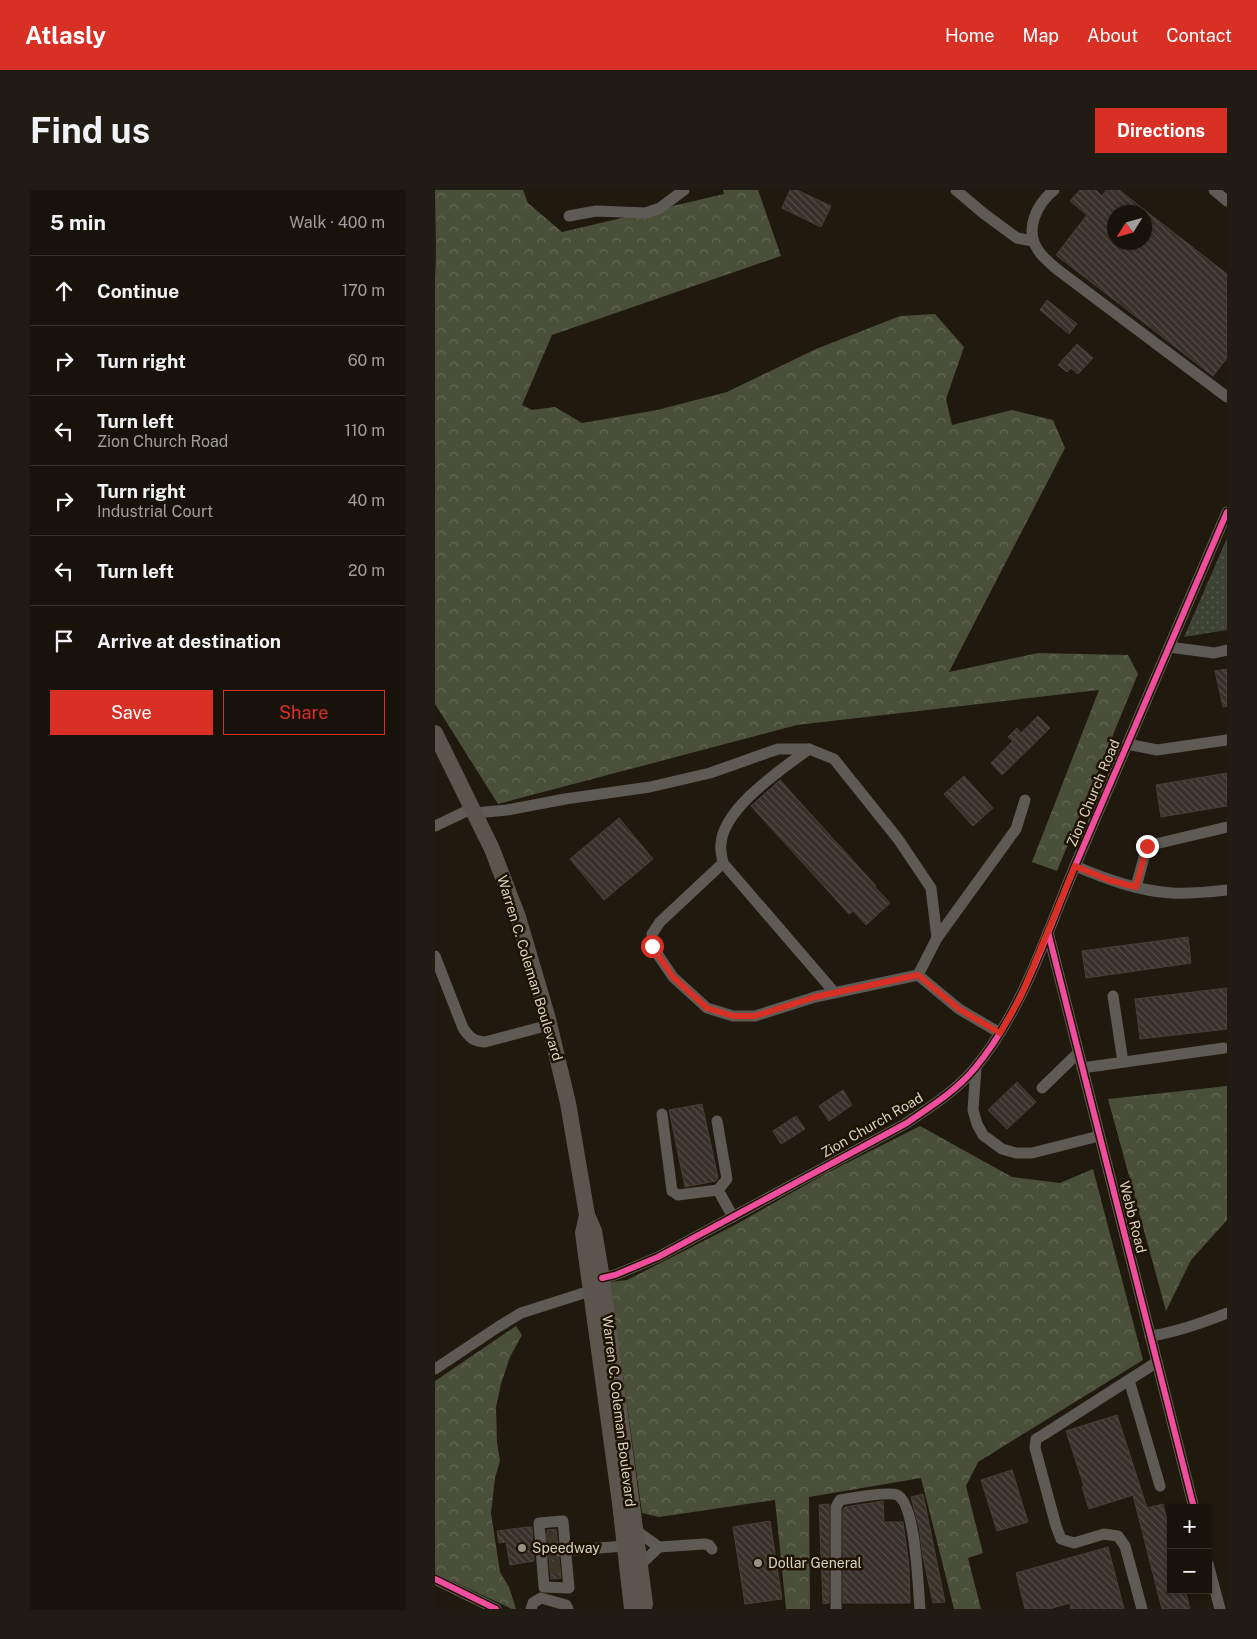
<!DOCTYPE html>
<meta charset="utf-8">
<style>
body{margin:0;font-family:"Public Sans",sans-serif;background:#211c13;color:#f1f3f6}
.controls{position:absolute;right:15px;bottom:15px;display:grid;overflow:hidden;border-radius:0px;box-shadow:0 1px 4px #0004}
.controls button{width:45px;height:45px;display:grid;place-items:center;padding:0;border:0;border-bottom:1px solid #36322b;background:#18130a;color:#f1f3f6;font:25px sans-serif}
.compass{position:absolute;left:672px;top:15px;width:45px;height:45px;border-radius:50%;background:#18130a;box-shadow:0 1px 4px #0004;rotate:233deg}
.stop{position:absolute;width:15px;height:15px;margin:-11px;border:4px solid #d93025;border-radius:50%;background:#fff}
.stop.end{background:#d93025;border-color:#fff;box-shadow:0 1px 5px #0008}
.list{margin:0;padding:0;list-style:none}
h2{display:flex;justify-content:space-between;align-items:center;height:65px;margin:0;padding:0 20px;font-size:21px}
h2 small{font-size:16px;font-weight:400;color:#9f9e9c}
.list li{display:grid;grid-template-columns:32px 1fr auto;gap:15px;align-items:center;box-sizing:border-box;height:70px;padding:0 20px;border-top:1px solid #36322b}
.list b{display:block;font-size:19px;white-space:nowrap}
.list p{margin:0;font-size:16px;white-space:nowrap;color:#9f9e9c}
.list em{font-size:16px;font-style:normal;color:#9f9e9c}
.actions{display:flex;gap:10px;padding:15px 20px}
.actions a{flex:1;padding:11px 0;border:1px solid #d93025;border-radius:0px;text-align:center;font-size:18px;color:#d93025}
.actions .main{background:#d93025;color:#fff}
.icon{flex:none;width:28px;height:28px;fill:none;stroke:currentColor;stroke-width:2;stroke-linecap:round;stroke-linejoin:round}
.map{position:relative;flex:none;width:792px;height:1419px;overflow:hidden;border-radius:0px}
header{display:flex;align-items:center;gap:30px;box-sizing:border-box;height:70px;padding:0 25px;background:#d93025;color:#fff}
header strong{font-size:24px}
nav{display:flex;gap:28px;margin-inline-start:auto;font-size:18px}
.intro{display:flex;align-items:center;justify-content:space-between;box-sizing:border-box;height:120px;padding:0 30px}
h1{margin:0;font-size:35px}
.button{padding:12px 22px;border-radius:0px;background:#d93025;color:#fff;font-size:18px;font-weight:700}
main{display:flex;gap:30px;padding:0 30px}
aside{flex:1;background:#18130a;border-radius:0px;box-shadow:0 1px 4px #0004}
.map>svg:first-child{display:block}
</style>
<header>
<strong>Atlasly</strong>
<nav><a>Home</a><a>Map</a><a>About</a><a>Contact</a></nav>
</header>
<div class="intro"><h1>Find us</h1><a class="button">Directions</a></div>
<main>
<aside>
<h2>5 min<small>Walk · 400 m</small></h2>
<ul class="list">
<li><svg class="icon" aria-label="ahead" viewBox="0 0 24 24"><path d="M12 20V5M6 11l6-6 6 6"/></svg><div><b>Continue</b></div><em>170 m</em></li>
<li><svg class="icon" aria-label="right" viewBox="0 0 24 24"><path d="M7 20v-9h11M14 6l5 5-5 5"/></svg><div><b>Turn right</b></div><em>60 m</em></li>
<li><svg class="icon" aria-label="left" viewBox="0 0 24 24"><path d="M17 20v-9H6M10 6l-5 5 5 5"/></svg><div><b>Turn left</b><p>Zion Church Road</p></div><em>110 m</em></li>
<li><svg class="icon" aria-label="right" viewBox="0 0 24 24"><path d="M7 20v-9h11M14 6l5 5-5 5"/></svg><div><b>Turn right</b><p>Industrial Court</p></div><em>40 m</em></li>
<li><svg class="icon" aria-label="left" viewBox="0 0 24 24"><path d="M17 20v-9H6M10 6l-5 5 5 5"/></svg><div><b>Turn left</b></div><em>20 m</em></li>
<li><svg class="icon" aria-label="arrive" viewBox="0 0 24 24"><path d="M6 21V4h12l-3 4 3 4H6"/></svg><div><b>Arrive at destination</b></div></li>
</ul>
<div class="actions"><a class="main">Save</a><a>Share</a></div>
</aside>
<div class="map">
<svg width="792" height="1419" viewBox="0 0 792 1419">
<defs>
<pattern id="grass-dots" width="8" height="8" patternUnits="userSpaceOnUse" patternTransform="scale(1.25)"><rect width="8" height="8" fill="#3d4233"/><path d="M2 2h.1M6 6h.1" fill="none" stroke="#585c4f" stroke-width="1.8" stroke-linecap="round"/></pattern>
<pattern id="forest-crowns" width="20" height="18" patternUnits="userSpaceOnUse" patternTransform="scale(1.25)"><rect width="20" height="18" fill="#494f38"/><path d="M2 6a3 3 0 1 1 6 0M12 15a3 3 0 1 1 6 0" fill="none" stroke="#636753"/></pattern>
<pattern id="building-back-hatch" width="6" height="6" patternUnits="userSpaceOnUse" patternTransform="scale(1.25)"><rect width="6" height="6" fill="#383129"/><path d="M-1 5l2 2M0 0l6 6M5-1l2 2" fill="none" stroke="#544e46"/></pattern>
</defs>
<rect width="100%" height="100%" fill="#20190d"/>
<!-- grass -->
<path fill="url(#grass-dots)" d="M792,348V440L749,447Z"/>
<!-- forest -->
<g fill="url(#forest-crowns)">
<path d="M0,0H88L93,13L127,42L289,4L288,0H323L346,66L117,145L87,215L97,220L120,217L147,233L222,220L292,202L381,159L465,126L500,124L529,157L511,209L517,235L577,220L618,230L630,258L514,482L603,463L693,465L703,484L622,681L597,672L664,500L362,535L63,614L0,514V87C2,58 0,29 0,0Z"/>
<path d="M792,896V1030L756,1070L731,1121L673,909Z"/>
<path d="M485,936L577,987L625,993L658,979L708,1170L543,1272L531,1296L548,1363L533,1368L546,1419H519L486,1288L374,1307L375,1419H351L340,1310L224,1327L207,1323L175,1092L192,1090L298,1036L390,984Z"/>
<path d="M81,1136L87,1145L75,1167L66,1194L61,1217L62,1252L65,1271L60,1288L56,1323L65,1382L74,1397L81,1419H77L0,1383V1191Z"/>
</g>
<!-- building -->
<g fill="url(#building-back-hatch)" stroke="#484038" fill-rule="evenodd">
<path d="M355,0H362L396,16L386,37L347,18Z"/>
<path d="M645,0H661L667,6L671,0H684L792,84V168L778,186L621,65L652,25L635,11ZM680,22H710V52H680Z"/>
<path d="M612,110L642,134L634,144L605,120Z"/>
<path d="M642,154L658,168L643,184L636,178L632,182L623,175Z"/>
<path d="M792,479V516L788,517L780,481Z"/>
<path d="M603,526L615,538L567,585L556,573L578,551L573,547L582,538L586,543Z"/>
<path d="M792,583V616L726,627L721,595Z"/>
<path d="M529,586L558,618L538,636L509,604Z"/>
<path d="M345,590L441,696L440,697L455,713L431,735L418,721L414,724L316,616Z"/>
<path d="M184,628L218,669L169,710L135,669Z"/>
<path d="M753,747L756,773L651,788L647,761Z"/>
<path d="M792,798V839L705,849L700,809Z"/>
<path d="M582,892L601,912L572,939L553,920Z"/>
<path d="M408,900L417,915L394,931L384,916Z"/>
<path d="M267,914L283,988L281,991L250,997L234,920Z"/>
<path d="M361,926L370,939L346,954L338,941Z"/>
<path d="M682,1225L712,1318L728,1314L736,1345V1400H750L755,1419H727L698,1305L654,1319L647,1297L649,1296L631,1241Z"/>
<path d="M577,1280L593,1332L562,1341L546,1290Z"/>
<path d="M488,1304L510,1412L498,1413L488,1367L484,1337L478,1315L476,1307Z"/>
<path d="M448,1311L449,1332H468L474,1376L475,1413H408V1319L410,1317Z"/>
<path d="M394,1314V1413L388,1414L384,1315Z"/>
<path d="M335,1331L347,1409L310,1414L298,1337Z"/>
<path d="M93,1337H97L99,1371L75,1375L71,1352L64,1353L62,1341Z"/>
<path d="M121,1339L123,1354L118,1357V1362L119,1366L124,1368L126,1388L116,1389L112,1340Z"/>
<path d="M673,1357L689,1419H636L635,1413L614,1419H590L581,1383Z"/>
</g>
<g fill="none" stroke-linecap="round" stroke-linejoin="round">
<!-- minor-tunnel -->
<g stroke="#3c3528" stroke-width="11" stroke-dasharray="11 5.5" stroke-linecap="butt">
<path d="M110,1349L122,1347"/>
<path d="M112,1364L124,1362"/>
<path d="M114,1378L126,1377"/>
</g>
<!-- minor -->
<g stroke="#5e5a56" stroke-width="11">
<path d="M521,0L548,23L582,48L598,51"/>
<path d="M619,0C602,14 589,39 603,60C607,67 616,74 623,80L792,207"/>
<path d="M779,0L792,11"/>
<path d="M134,26L161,21L211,23L225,18L249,0"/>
<path d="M734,457L779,463L792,460"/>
<path d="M692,554L722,560L792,550"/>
<path d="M40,623L72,620L130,609L215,597L275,583L343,559H374L399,569L463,649L496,698L502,748L483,785"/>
<path d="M0,636L38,618"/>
<path d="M288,673C287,667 285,660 286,654C288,618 347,579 374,559"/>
<path d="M640,676C671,689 703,701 737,703C756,704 774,702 792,700"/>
<path d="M701,697L712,656L792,637"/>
<path d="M613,742L759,1318"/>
<path d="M502,748L581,639L590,610"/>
<path d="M0,766L28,838C35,848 38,851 50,852L114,835"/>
<path d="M400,803L288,673L225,732L217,744V756L238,787L272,818L298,826H320L380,807L483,785L524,819L565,843"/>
<path d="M678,806L688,872"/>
<path d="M541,877L538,920L542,934L548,945L567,959L581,963H597L664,946"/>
<path d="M647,878L789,858"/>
<path d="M607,898L643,863"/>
<path d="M227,924L237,1001L243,1005L283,1000L298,1027"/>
<path d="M282,931L292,989L283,1000"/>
<path d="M167,1088L180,1085L223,1067L470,934C495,917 521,901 540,878C588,820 611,745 640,676C690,558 741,440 792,322"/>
<path d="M715,1146C742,1142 767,1133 792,1123"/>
<path d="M0,1179L63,1137L86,1123L155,1101"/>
<path d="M694,1190L725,1296"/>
<path d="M128,1331L134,1398L109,1397L104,1333Z"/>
<path d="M200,1340L224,1357"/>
<path d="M125,1361L190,1356"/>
<path d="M773,1374L785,1419"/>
<path d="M204,1376L224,1357L269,1354L274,1355L277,1359"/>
<path d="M0,1389L61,1419"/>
<path d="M96,1419L98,1413L106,1408L131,1415L133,1419"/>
<path d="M401,1419V1317L405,1310C417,1308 453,1301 462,1305C481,1313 483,1398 485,1419"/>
<path d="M707,1419L690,1356L683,1346L669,1344L639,1353L626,1349L621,1336L600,1258L601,1249L608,1245L722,1172"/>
</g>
<!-- highway -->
<g stroke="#5c554e" stroke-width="16">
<path d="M0,543L57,659L83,727L113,829L133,913L152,1025L159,1041L167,1088L210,1414L208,1419"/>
<path d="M152,1025L148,1043L185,1313L197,1419"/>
</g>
<defs>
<g id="cycleway">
<path d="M613,742L759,1318"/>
<path d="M167,1088L180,1085L223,1067L470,934C495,917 521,901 540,878C588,820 611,745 640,676C690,558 741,440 792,322"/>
<path d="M0,1389L61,1419"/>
</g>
</defs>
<!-- cycleway casing -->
<use href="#cycleway" stroke="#1e1300" stroke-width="9"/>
<!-- cycleway -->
<use href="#cycleway" stroke="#ef4d9e" stroke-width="6"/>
</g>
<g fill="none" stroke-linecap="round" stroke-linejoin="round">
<!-- route -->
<path stroke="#d93025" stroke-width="6" d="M217,756L238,787L272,818L298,826H320L380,807L483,785L524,819L565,843L586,806L640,676L674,690L701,697L712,656"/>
</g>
<!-- markers -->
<g fill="#989184" stroke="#1e1300" stroke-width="2">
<circle cx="87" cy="1358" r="5"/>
<circle cx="323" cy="1373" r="5"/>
</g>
<g text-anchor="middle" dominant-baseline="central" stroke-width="5" stroke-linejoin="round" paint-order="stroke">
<!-- street labels -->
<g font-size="14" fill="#d9d2c4" stroke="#1e1300">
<text transform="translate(658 603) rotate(-67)">Zion Church Road</text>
<text transform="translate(95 778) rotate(73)">Warren C. Coleman Boulevard</text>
<text transform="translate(437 935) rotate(-30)">Zion Church Road</text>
<text transform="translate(698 1027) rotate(76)">Webb Road</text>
<text transform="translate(184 1221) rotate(83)">Warren C. Coleman Boulevard</text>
</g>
<!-- poi labels -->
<g font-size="14" fill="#d9d2c4" stroke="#1e1300" text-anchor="start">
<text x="97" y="1358">Speedway</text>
<text x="333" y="1373">Dollar General</text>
</g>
</g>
</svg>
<div class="controls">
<button>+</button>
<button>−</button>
</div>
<svg class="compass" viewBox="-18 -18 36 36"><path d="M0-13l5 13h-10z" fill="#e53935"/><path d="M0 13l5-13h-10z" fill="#9f9e9c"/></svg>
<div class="stop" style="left:217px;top:756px"></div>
<div class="stop end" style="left:712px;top:656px"></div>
</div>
</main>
